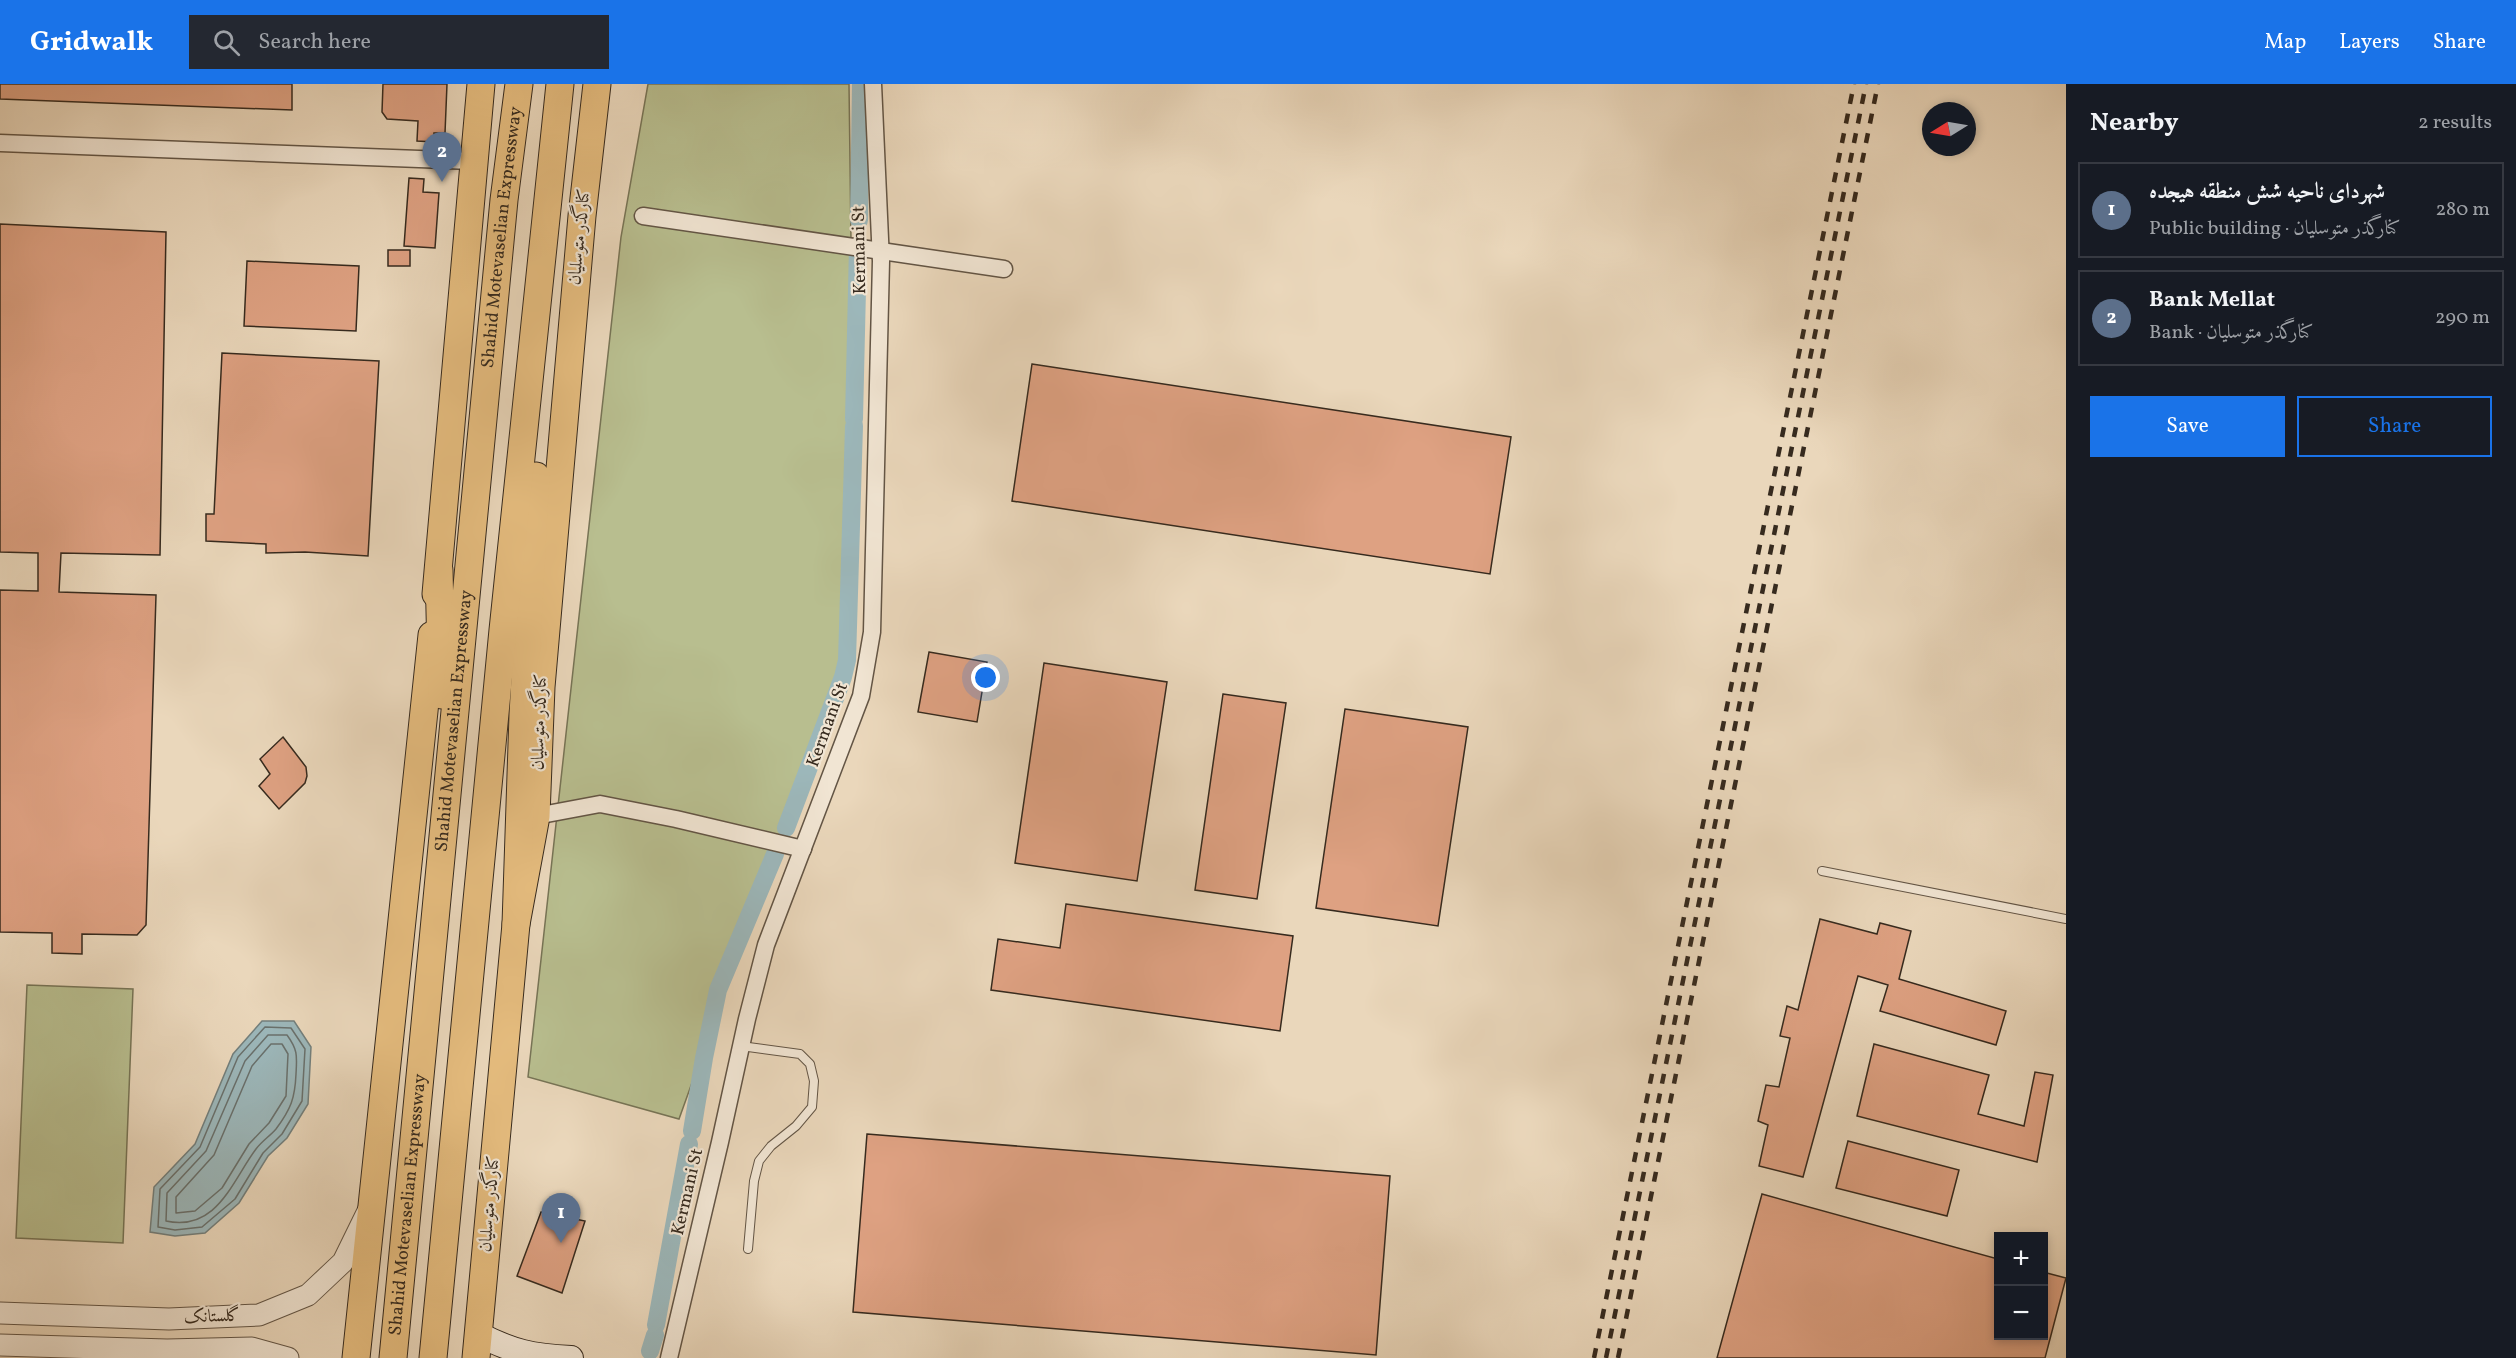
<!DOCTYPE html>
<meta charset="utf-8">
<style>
body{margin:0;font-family:Vollkorn,Amiri,serif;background:#242831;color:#f1f3f6}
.controls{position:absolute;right:18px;bottom:18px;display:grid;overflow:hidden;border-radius:0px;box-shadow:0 3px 9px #0003}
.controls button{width:54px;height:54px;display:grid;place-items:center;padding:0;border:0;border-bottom:2px solid #363941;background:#171b24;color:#f1f3f6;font:30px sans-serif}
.compass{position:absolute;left:1922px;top:18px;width:54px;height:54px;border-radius:50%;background:#171b24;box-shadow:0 3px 9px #0003;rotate:259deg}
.you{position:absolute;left:986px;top:594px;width:21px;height:21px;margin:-15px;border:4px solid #fff;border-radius:50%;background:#1a73e8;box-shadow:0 0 0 9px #1a73e833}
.badge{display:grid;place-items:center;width:39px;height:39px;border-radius:50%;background:#1a73e8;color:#fff;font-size:20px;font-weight:700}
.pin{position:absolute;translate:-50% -50px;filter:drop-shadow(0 2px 3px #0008)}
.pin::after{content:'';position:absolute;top:32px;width:21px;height:18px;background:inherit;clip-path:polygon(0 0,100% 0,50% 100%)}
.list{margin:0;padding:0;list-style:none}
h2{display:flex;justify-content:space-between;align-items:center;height:78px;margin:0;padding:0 24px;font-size:26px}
h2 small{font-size:20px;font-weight:400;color:#9ea1a6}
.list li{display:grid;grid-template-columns:39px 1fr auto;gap:18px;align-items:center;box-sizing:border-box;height:96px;margin:0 12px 12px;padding:0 12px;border:2px solid #363941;border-radius:0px}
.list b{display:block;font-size:22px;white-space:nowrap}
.list p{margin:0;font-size:20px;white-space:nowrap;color:#9ea1a6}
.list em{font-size:20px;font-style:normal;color:#9ea1a6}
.actions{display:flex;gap:12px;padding:18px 24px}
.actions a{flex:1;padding:14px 0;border:2px solid #1a73e8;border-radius:0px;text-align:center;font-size:21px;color:#1a73e8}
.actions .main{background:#1a73e8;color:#fff}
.icon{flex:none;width:33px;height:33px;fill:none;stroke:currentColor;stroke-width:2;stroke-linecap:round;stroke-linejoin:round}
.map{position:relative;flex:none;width:2066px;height:1274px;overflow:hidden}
header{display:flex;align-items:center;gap:36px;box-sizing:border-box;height:84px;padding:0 30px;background:#1a73e8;color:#fff}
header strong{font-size:28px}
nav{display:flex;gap:33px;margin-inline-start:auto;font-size:21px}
.search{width:420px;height:54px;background:#242831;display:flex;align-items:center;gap:15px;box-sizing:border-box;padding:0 21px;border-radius:0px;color:#9ea1a6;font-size:22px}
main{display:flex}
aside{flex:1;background:#171b24}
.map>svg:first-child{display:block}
</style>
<header>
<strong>Gridwalk</strong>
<div class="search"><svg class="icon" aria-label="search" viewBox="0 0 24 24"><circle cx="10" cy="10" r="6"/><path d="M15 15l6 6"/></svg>Search here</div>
<nav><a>Map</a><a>Layers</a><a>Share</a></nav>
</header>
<main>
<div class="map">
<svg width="2066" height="1274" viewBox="0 0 2066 1274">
<rect width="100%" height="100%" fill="#ead7bb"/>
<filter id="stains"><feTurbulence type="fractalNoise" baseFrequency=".00333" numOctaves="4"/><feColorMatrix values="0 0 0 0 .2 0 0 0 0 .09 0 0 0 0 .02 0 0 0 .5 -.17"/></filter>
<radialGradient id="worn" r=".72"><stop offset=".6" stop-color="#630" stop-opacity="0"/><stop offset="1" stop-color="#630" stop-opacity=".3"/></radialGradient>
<!-- green -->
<g fill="#b8be8f" stroke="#777456" stroke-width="1.5">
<path d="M648,0H849L851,157L843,578L679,1035L528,993L621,153Z"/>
<path d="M27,901L133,905L123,1159L16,1154Z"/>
</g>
<!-- water -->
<path fill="#9cb7ba" stroke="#737f7c" stroke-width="1.5" d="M262,937H294L311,963L308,1020L287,1054L268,1072L239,1119L205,1149L175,1152L150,1148L154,1103L195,1060L233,970Z"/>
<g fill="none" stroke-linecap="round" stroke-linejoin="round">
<!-- shore -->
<g stroke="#69706c" stroke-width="1.5">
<path d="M265,943L291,944L305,965L302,1017L282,1050L263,1069L235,1115L202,1143L175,1146L158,1143L160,1105L200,1063L238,973Z"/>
<path d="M268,951H287C298,966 297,972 296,990C295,1014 291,1025 276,1045C270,1052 262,1057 256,1065C232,1097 217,1148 166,1137L167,1109L206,1067L245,977Z"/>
<path d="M271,960H282L288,970L286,1012L269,1039L249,1060L222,1104L195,1127L176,1129V1113L214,1071L252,982Z"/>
</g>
<!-- canal -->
<g stroke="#9cb7ba" stroke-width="18">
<path d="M859,136L861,0"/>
<path d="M854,335L858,162"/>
<path d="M786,744L843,593L847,576L854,342"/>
<path d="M692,1047L704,974L718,906L775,770"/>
<path d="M656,1241L689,1060"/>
<path d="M650,1267L655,1251"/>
</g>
</g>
<!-- building -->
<g fill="#dea182" stroke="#362a1e" stroke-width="1.5">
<path d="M0,0H292V26L0,15Z"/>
<path d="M383,0H447L445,49H434V58L417,57L418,37L387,35L382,28Z"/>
<path d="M409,94L424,95L423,108L439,109L435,164L404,162Z"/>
<path d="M0,140L166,148L160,471L61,469L59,508L156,511L146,841L137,851L82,850V870L52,869V849L0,848V506L38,507V469L0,468Z"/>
<rect x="388" y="166" width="22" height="16"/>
<path d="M247,177L359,182L356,247L244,242Z"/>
<path d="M222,269L379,277L368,472L305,468L266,469V460L206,457V430H214Z"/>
<path d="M1032,280L1511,353L1490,490L1012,417Z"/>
<path d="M929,568L987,578L977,638L918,628Z"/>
<path d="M1044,579L1167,598L1137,797L1015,779Z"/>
<path d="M1223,610L1286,619L1257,815L1195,806Z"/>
<path d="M1345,625L1468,643L1438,842L1316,824Z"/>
<path d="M283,653L306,683L307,692L305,699L279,725L259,702L270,690L260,675Z"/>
<path d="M1066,820L1293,852L1280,947L991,906L998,855L1060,864Z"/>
<path d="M1820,835L1877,850L1880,839L1911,847L1899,895L2006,927L1996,961L1880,927L1888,901L1858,892L1803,1093L1759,1082L1768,1041L1758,1037L1766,1001L1779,1003L1790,954L1780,952L1787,922L1798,926Z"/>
<path d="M1874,960L1989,991L1978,1030L2024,1042L2035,988L2053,991L2037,1078L1857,1032Z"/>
<path d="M867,1050L1390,1092L1376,1271L853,1228Z"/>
<path d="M1848,1057L1959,1086L1947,1132L1836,1104Z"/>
<path d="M1762,1110L1998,1175V1251H2043V1188L2066,1194L2045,1274H1717Z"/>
<path d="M541,1128L585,1137L562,1209L517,1192Z"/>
</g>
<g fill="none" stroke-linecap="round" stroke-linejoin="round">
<defs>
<g id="service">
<path d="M1822,787L2066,835"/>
<path d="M741,962L800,970L810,980L814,997L812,1023L796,1042L771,1062L759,1077L754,1097L748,1165"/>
</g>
<g id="minor">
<path d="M0,59L472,77"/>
<path d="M643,132L1004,185"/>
<path d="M536,732L600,720L676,735L803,765"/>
<path d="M669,1274L720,1058L747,935L766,861L861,612L872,548L881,177L873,0"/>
</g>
<g id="tertiary">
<path d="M0,1229L169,1235L259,1231L308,1211L343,1178L368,1127"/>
<path d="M0,1261L167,1266L252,1264L288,1274"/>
</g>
<path id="secondary" d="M478,1250C513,1268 532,1272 571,1274"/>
<g id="primary">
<path d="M436,510L481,0"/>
<path d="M356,1274L432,551"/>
<path d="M476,1274L516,840L536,732L541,603L582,132L597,0"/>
</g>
<g id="trunk">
<path d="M439,486L442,611"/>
<path d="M516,840L523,631L536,392"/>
<path id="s1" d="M393,1274L504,116L519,0"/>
<path d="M433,1274L503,546L560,0"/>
</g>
</defs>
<!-- service casing -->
<use href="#service" stroke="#635545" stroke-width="10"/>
<!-- minor casing -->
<use href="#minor" stroke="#635545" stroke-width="19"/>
<!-- tertiary casing -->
<use href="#tertiary" stroke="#635545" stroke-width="23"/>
<!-- secondary casing -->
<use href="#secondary" stroke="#362a1e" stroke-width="26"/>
<!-- primary casing -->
<use href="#primary" stroke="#362a1e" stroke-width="29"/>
<!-- trunk casing -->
<use href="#trunk" stroke="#362a1e" stroke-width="29"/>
<!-- service -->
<use href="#service" stroke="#f1e5d3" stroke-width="8"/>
<!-- minor -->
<use href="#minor" stroke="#f1e5d3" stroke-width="16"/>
<!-- tertiary -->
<use href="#tertiary" stroke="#f1e5d3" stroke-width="21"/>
<!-- secondary -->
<use href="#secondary" stroke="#f1e5d3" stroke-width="24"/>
<!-- primary -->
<use href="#primary" stroke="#e5bc7e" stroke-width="27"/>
<!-- trunk -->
<use href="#trunk" stroke="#e5bc7e" stroke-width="27"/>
<!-- rail -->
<g stroke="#362a1e" stroke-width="4.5" stroke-dasharray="10 10" stroke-linecap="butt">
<path d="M1594,1274L1854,0"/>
<path d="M1606,1274L1866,0"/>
<path d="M1618,1274L1878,0"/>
</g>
</g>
<g text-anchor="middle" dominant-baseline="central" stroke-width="4.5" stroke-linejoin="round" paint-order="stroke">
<!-- street labels -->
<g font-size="18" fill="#362a1e" stroke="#f1e5d3">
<text stroke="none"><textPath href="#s1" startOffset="1126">Shahid Motevaselian Expressway</textPath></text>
<text transform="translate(580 153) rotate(-84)">کنارگذر متوسلیان</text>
<text transform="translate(860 166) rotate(-91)">Kermani St</text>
<text stroke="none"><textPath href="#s1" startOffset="640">Shahid Motevaselian Expressway</textPath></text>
<text transform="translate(540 638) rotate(-88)">کنارگذر متوسلیان</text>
<text transform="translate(828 641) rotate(-70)">Kermani St</text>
<text transform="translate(688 1108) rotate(-77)">Kermani St</text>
<text transform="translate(490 1120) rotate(-85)">کنارگذر متوسلیان</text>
<text stroke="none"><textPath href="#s1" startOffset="154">Shahid Motevaselian Expressway</textPath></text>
<text transform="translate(212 1233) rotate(-2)">گلستانک</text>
</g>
</g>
<rect width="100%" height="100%" filter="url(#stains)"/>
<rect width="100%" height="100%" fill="url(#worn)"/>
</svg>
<div class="controls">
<button>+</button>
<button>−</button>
</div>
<svg class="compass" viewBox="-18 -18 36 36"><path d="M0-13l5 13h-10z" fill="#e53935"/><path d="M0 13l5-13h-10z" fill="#9ea1a6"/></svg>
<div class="you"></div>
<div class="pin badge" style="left:561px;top:1159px;background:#5c6f8a">1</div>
<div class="pin badge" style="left:442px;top:98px;background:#5c6f8a">2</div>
</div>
<aside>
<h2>Nearby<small>2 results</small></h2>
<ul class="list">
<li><span class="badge" style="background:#5c6f8a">1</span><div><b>شهردای ناحیه شش منطقه هیجده</b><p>Public building · کنارگذر متوسلیان</p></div><em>280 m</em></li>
<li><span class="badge" style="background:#5c6f8a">2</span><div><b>Bank Mellat</b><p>Bank · کنارگذر متوسلیان</p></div><em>290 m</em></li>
</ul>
<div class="actions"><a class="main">Save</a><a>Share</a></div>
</aside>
</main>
